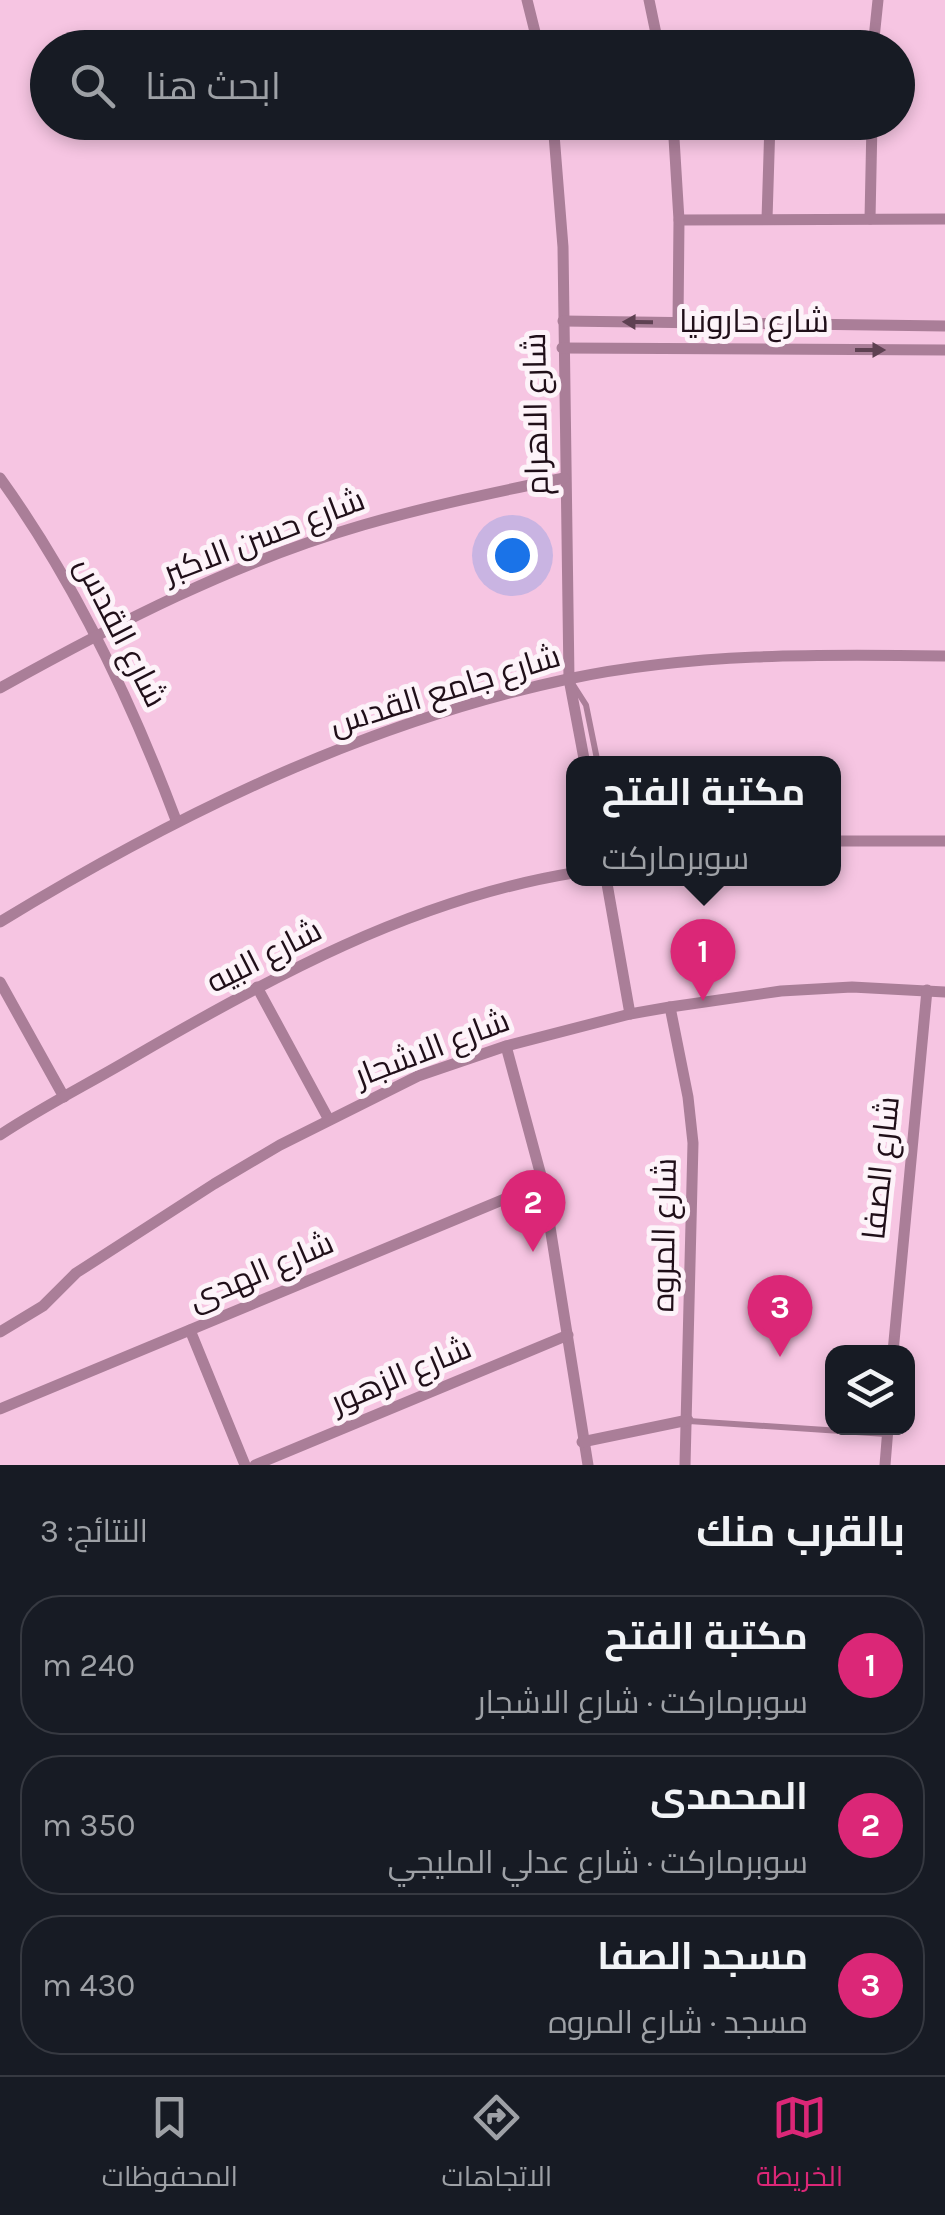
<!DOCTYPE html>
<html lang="ar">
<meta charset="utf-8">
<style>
body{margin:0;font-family:Karla,Cairo,sans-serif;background:#242831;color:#f1f3f6;direction:rtl}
.controls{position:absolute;right:30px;bottom:30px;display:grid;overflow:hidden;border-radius:20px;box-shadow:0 5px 15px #0003}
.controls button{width:90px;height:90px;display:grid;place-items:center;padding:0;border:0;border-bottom:2px solid #363941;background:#171b24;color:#f1f3f6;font:50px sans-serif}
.you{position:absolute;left:512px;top:555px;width:35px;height:35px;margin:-25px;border:8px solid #fff;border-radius:50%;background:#1a73e8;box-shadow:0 0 0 15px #1a73e833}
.badge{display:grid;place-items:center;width:65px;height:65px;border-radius:50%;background:#db2777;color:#fff;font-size:32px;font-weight:700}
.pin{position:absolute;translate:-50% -82px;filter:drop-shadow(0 2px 5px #0008)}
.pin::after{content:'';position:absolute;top:52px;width:35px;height:30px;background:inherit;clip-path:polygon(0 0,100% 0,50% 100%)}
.popup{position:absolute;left:566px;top:756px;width:275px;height:130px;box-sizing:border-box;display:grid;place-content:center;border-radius:20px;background:#171b24;filter:drop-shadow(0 2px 8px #0005);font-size:32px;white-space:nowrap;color:#9ea1a6}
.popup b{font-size:38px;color:#f1f3f6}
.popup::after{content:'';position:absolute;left:50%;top:100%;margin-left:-20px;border:20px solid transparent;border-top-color:#171b24}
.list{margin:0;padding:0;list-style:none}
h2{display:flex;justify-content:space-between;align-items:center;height:130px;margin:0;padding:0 40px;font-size:42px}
h2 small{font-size:32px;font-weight:400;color:#9ea1a6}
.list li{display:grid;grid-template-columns:65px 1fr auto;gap:30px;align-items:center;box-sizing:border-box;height:140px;margin:0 20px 20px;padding:0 20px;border:2px solid #363941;border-radius:40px}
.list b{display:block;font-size:38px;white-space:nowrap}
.list p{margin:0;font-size:32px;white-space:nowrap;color:#9ea1a6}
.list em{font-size:32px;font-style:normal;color:#9ea1a6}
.icon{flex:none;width:55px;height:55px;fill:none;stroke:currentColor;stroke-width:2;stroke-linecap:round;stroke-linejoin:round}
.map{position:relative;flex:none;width:945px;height:1465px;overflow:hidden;direction:ltr}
.search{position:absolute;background:#171b24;box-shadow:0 5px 15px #0003;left:30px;right:30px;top:30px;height:110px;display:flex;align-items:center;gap:25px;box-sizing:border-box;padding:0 35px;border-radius:55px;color:#9ea1a6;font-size:38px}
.sheet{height:610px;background:#171b24}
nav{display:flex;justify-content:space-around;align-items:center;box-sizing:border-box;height:140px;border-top:2px solid #363941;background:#171b24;font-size:28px;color:#9ea1a6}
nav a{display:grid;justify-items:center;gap:5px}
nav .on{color:#db2777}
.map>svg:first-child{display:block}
</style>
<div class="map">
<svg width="945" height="1465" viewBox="0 0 945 1465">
<rect width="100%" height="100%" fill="#f6c5e2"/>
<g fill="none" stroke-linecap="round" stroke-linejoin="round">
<!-- service -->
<g stroke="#aa7e98" stroke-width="6">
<path d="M570,680L586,705L598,764"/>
<path d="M689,1421L886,1434"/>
</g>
<!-- minor -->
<g stroke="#aa7e98" stroke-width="11">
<path d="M527,0L539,48"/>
<path d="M649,0L659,48"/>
<path d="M745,48H758"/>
<path d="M873,48L878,0"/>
<path d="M553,122L563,247L569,679L585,764"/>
<path d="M673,122L679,220L678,322"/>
<path d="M767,219L770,122"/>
<path d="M870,219L872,122"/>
<path d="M679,220L945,219"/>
<path d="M563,321L945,326"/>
<path d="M562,348L945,350"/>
<path d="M0,478C75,582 131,700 176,820"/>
<path d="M0,688C115,624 235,562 363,525C429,506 496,492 564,478"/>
<path d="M833,841H945"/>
<path d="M606,878L630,1014"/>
<path d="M0,922C177,814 364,723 568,679C690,653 821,654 945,656"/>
<path d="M0,982L64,1097"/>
<path d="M257,987L329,1120"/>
<path d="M670,1007L688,1097L693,1143L685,1465"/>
<path d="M506,1046L543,1183L588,1465"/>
<path d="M0,1135C42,1107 88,1084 132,1058C269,978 414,899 573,873"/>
<path d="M190,1330L245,1465"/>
<path d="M0,1332L43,1306L76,1273L214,1184L280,1145L418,1076L506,1046L630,1014L670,1007L781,991L852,987L945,992"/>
<path d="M893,1352L927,990"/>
<path d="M0,1409L543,1183"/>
<path d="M582,1442L688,1420"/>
<path d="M255,1465L568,1335"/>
<path d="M885,1465L888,1428"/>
</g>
</g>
<!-- one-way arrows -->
<defs><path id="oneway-solid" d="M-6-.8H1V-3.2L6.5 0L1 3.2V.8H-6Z" transform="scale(2.5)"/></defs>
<g fill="#5e4152">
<use href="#oneway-solid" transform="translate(638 322) rotate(-179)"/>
<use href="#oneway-solid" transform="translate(870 350)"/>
</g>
<g text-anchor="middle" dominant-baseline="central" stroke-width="10" stroke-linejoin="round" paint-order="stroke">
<!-- street labels -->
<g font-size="32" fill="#200f19" stroke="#fdf3f9">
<text x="754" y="321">شارع حارونيا</text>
<text transform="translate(536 414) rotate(-91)">شارع الاهرام</text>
<text transform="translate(264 536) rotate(-21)">شارع حسن الاكبر</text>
<text transform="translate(121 632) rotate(63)">شارع القدس</text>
<text transform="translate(445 690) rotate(-17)">شارع جامع القدس</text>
<text transform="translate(264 956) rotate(-27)">شارع البيه</text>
<text transform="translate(432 1048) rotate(-21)">شارع الاشجار</text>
<text transform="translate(881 1168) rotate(-84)">شارع الصفا</text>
<text transform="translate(664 1235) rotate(-89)">شارع المروه</text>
<text transform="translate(261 1271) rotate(-23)">شارع الهدى</text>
<text transform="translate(401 1375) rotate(-23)">شارع الزهور</text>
</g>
</g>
</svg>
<div class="controls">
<button><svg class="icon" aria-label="layers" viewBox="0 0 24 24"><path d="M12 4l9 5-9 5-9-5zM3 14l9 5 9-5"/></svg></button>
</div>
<div class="you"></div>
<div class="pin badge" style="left:703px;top:1001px">1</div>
<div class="popup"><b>مكتبة الفتح</b>سوبرماركت</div>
<div class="pin badge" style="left:533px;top:1252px">2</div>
<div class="pin badge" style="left:780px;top:1357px">3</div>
<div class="search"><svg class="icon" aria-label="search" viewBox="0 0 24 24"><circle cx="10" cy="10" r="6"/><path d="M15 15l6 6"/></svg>ابحث هنا</div>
</div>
<section class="sheet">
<h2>بالقرب منك<small>النتائج: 3</small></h2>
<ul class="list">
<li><span class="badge">1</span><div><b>مكتبة الفتح</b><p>سوبرماركت · شارع الاشجار</p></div><em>240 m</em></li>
<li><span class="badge">2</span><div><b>المحمدى</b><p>سوبرماركت · شارع عدلي المليجي</p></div><em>350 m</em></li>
<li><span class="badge">3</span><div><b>مسجد الصفا</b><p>مسجد · شارع المروه</p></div><em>430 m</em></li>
</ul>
</section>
<nav>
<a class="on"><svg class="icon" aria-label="map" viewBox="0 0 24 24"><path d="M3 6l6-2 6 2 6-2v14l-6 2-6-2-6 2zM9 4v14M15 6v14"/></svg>الخريطة</a>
<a><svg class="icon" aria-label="directions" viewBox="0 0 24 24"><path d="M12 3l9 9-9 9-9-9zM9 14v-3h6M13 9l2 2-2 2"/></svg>الاتجاهات</a>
<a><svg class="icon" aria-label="saved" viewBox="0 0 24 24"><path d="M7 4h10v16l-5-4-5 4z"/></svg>المحفوظات</a>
</nav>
